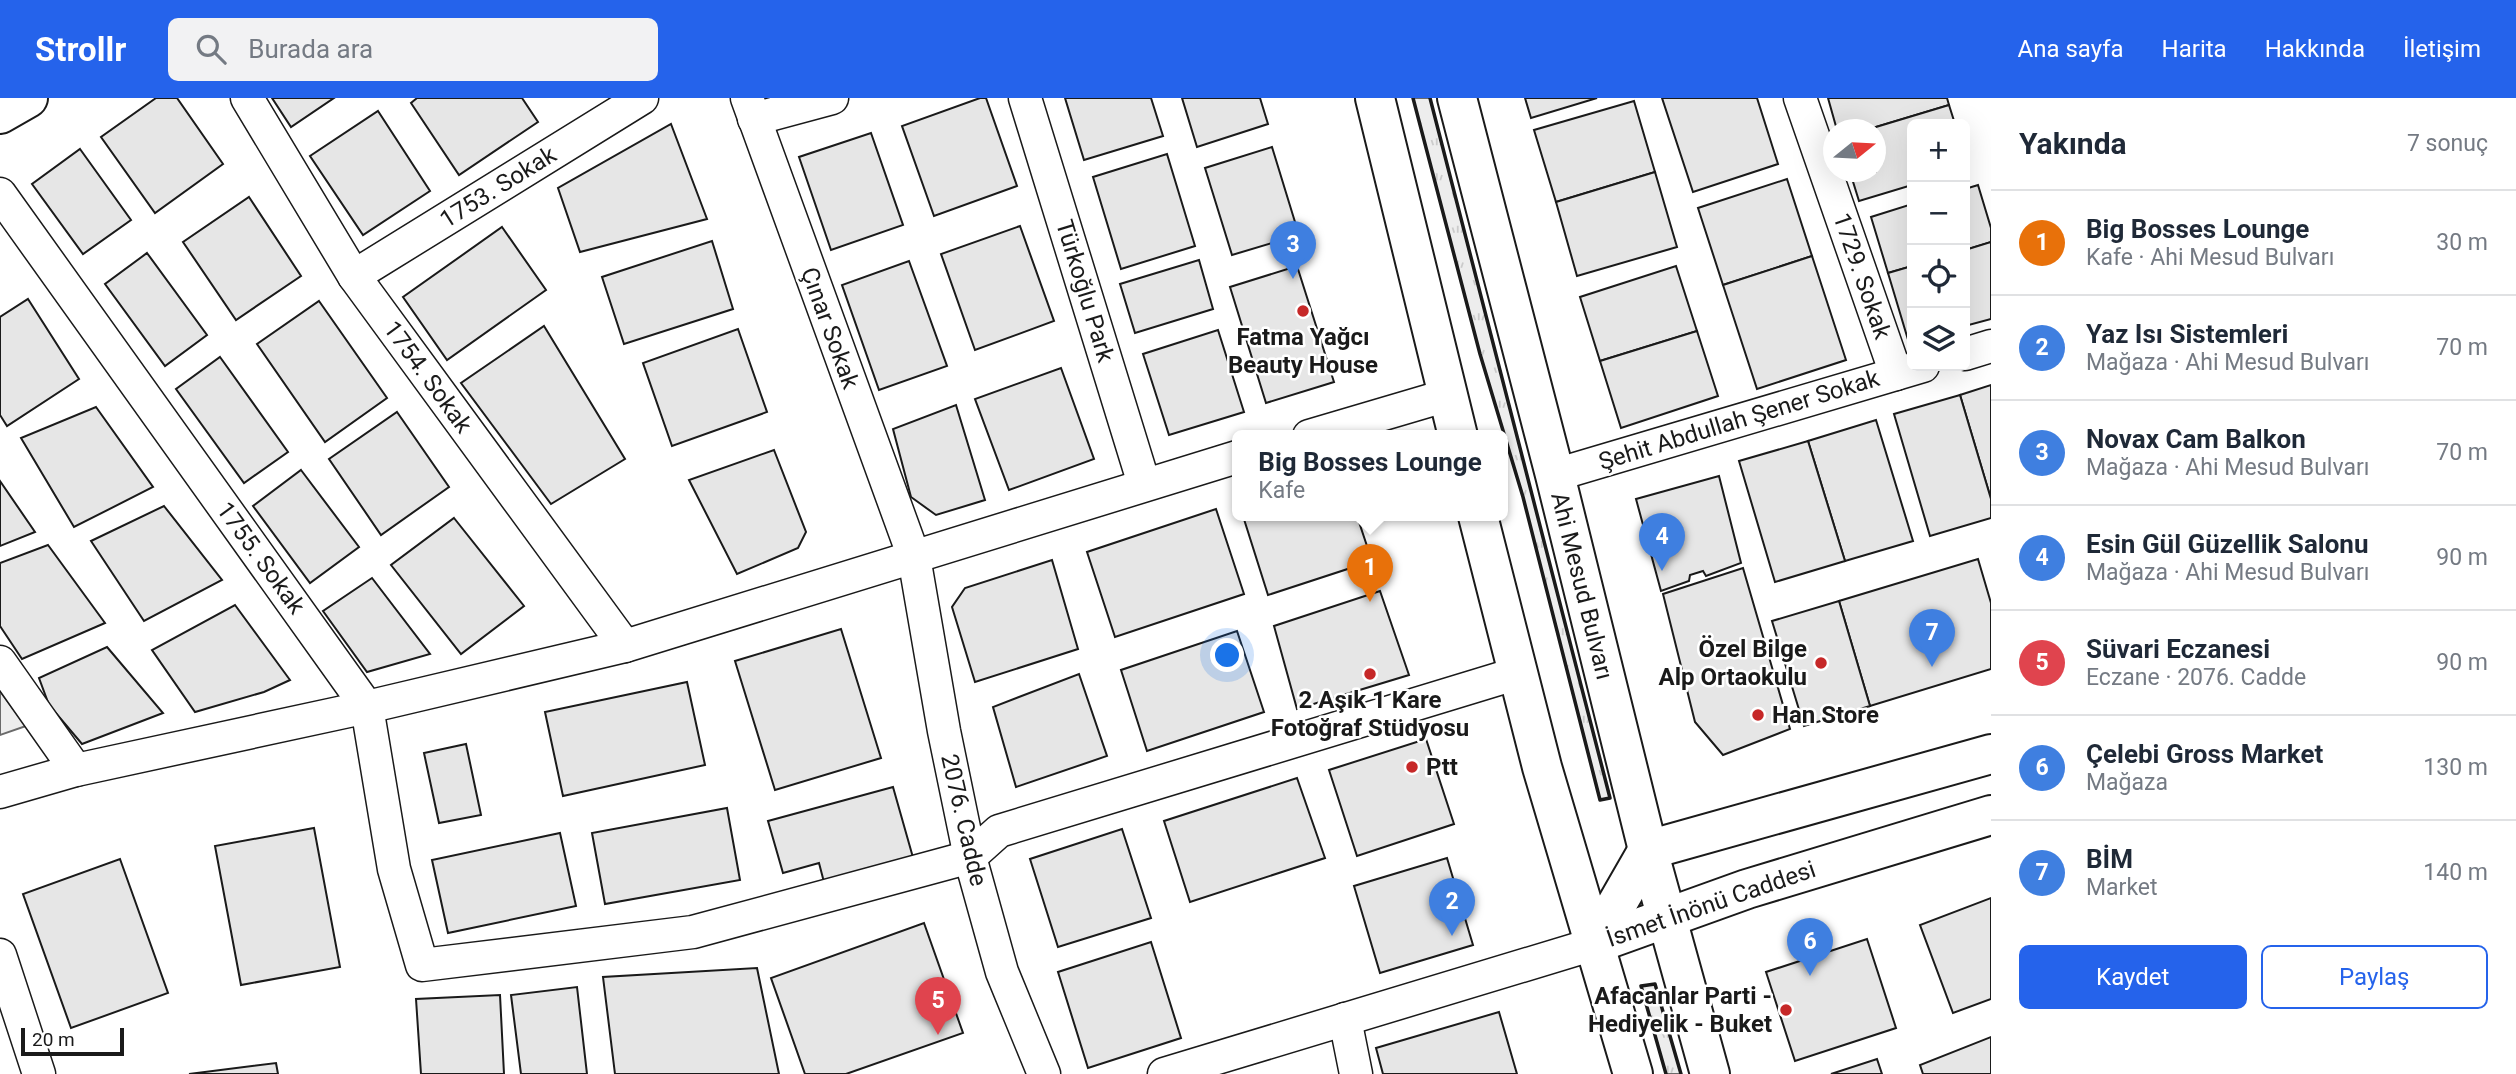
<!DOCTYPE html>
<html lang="tr">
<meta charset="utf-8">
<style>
body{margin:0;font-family:Roboto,sans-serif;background:#f2f2f3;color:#1f2937}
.controls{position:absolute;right:21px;top:21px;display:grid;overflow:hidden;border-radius:10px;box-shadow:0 7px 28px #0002}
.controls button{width:63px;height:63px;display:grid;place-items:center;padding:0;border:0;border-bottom:2px solid #e0e1e3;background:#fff;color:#1f2937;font:35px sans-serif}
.compass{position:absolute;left:1823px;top:21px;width:63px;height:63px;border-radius:50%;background:#fff;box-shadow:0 7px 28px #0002;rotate:72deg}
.scale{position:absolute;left:21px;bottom:18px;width:103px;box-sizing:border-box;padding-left:7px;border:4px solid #1a1a1a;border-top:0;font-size:19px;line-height:24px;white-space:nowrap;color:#1a1a1a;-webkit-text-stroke:5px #fff;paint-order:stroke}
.you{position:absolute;left:1228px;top:558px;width:24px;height:24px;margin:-18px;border:5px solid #fff;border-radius:50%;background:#1a73e8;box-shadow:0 0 0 10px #1a73e833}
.badge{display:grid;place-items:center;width:46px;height:46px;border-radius:50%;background:#2563eb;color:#fff;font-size:23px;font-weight:700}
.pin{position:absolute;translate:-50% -58px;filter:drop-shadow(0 2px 4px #0008)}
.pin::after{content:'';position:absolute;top:37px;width:24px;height:21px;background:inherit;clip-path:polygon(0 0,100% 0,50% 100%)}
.popup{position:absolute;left:1232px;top:332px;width:276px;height:91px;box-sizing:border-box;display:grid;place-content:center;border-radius:10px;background:#fff;filter:drop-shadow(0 2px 5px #0005);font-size:23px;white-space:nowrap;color:#747a83}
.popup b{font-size:26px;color:#1f2937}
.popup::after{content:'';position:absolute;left:50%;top:100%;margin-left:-14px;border:14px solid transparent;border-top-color:#fff}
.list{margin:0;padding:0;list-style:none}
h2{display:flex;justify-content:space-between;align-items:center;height:91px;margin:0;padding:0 28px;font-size:30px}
h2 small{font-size:23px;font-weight:400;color:#747a83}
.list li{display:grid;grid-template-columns:46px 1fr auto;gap:21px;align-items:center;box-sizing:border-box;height:105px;padding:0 28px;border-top:2px solid #e0e1e3}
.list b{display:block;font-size:26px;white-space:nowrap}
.list p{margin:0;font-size:23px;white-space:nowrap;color:#747a83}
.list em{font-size:23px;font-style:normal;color:#747a83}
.actions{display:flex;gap:14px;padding:21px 28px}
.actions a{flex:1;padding:16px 0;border:2px solid #2563eb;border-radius:10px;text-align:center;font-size:24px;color:#2563eb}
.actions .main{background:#2563eb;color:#fff}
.icon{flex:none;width:38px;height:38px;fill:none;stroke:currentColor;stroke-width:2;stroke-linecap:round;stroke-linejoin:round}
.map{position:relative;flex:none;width:1991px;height:976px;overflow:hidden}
header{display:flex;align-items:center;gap:42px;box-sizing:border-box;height:98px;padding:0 35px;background:#2563eb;color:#fff}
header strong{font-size:33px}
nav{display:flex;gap:38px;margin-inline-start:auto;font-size:24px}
.search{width:490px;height:63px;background:#f2f2f3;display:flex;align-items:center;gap:18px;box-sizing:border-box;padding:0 24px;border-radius:10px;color:#747a83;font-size:26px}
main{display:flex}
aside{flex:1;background:#fff}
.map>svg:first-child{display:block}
</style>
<header>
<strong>Strollr</strong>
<div class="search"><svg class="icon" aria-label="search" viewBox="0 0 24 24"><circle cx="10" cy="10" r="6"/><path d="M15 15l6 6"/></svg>Burada ara</div>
<nav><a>Ana sayfa</a><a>Harita</a><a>Hakkında</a><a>İletişim</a></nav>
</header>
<main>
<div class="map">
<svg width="1991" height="976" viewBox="0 0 1991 976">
<defs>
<pattern id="grass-tufts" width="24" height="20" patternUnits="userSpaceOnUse" patternTransform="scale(1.75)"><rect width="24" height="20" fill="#ededed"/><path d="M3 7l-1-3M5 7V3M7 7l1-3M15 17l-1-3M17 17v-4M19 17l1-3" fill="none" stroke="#cbcbcb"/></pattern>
</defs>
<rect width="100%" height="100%" fill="#fff"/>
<!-- grass -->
<g fill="url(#grass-tufts)" stroke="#6a6a6a" stroke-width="2">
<path d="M1413,0H1430L1610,700L1600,702L1523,399L1480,256Z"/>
<path d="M1655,886L1681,976H1666L1641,888Z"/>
</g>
<!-- built -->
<path fill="#ededed" stroke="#6a6a6a" stroke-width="2" d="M0,593L26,628L0,637Z"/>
<!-- building -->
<g fill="#e6e6e6" stroke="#1a1a1a" stroke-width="2">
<path d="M156,0H177L223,66L155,115L101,39Z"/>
<path d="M272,0H334L291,29Z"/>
<path d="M417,0H522L538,24L459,77L411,5Z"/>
<path d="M980,0H986L1017,88L934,118L902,28Z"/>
<path d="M1065,0H1151L1163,38L1084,62Z"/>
<path d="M1182,0H1260L1268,26L1197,49Z"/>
<path d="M1525,0H1597L1531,20Z"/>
<path d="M1662,0H1757L1778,66L1693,94Z"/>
<path d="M1828,0H1947L1949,7L1866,32H1837Z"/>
<path d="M1634,3L1655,74L1556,104L1534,32Z"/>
<path d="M1949,7L1955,26H1912V87L1859,103L1850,74H1876V32H1866Z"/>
<path d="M378,13L430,93L363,137L310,58Z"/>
<path d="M671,26L707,121L580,154L558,90Z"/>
<path d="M871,35L903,127L831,152L799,59Z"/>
<path d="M1272,49L1299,137L1232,157L1205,70Z"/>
<path d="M80,51L131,122L83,156L32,86Z"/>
<path d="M1167,56L1195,148L1121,171L1093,79Z"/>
<path d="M1655,74L1677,149L1577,178L1556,104Z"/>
<path d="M1787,81L1812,158L1723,187L1698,110Z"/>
<path d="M1978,87L1991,130V144L1965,152V91Z"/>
<path d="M249,99L301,178L236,222L183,144Z"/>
<path d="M1912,106V168L1888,175L1871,119Z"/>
<path d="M1020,128L1054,223L975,252L941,156Z"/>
<path d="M502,129L546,192L447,262L403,199Z"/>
<path d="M712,143L733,211L624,246L602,179Z"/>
<path d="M1991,144V221L1965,228V152Z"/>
<path d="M147,155L207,237L165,268L105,186Z"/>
<path d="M1812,158L1846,262L1757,291L1723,187Z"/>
<path d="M1199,162L1213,211L1135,235L1120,186Z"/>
<path d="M909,163L947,268L879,292L842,187Z"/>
<path d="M1297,168L1334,284L1266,305L1230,189Z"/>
<path d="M1676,168L1697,233L1600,263L1580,199Z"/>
<path d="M1912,168V244L1909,245L1888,175Z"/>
<path d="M28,201L79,281L7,328L0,317V219Z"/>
<path d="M319,203L387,300L325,344L257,246Z"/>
<path d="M544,228L625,361L551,406L461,285Z"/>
<path d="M738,231L767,314L672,348L643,265Z"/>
<path d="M1218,232L1244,314L1169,337L1143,256Z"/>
<path d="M1697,233L1718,298L1621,330L1600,263Z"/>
<path d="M220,259L288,354L244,385L176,291Z"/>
<path d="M1061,270L1094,361L1009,392L975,301Z"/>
<path d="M1991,287V401L1960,297Z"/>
<path d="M1960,297L1991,401V420L1930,438L1894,316Z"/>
<path d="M956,307L985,402L936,417L911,399L893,331Z"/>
<path d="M96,309L153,389L74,429L21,340Z"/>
<path d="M397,314L449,389L381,437L329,361Z"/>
<path d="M1876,322L1913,443L1845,463L1808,343Z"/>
<path d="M1808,343L1845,463L1775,484L1739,363Z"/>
<path d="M774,352L806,434L798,450L737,476L689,382Z"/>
<path d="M301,372L359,449L310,485L253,408Z"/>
<path d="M1719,378L1741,465L1706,478L1703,473L1690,477L1689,483L1661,493L1636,401Z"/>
<path d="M0,383L35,434L0,448Z"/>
<path d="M164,408L222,482L144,523L91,443Z"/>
<path d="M1216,411L1244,496L1115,539L1087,454Z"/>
<path d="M1243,418H1357L1372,463L1268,497Z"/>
<path d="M454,420L524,508L461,556L391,467Z"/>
<path d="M48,447L105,525L22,561L0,528V465Z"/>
<path d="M1978,461L1991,505V571L1870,608L1839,503Z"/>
<path d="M1052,462L1078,551L975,584L952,509L965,490Z"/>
<path d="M1743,470L1790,631L1723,657L1695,624L1663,496Z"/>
<path d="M372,480L430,556L367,574L323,513Z"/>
<path d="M1380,493L1409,577L1297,611L1274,528Z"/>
<path d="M1839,503L1870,608L1804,628L1772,523Z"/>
<path d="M235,507L290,582L264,594L195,614L152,552Z"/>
<path d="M841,531L881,660L775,692L735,563Z"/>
<path d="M1237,533L1264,614L1147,653L1121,572Z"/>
<path d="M107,549L163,615L82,646L49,607L39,580Z"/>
<path d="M1079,576L1107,658L1016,689L993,609Z"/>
<path d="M687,584L705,667L563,698L545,614Z"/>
<path d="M1426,641L1454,726L1357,758L1329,672Z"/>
<path d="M466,646L481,717L439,725L424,655Z"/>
<path d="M1297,680L1325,760L1190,804L1164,723Z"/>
<path d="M893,689L914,763L825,788L819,765L783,775L768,723Z"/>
<path d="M727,710L740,782L605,806L592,735Z"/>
<path d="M314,730L340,869L241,887L215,748Z"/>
<path d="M1122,731L1151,820L1058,849L1030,761Z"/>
<path d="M560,735L576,808L448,835L432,762Z"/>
<path d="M1447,760L1473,847L1380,875L1354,788Z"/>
<path d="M120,761L168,895L71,930L23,796Z"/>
<path d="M1991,800V901L1953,915L1920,827Z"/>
<path d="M924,825L963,935L846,976H805L771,880Z"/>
<path d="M1867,841L1896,930L1795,963L1766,874Z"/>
<path d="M1151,844L1181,940L1088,970L1058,874Z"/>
<path d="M757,870L779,976H615L603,879Z"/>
<path d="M577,889L587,976H521L511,897Z"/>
<path d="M500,897L504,976H421L416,901Z"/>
<path d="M1499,914L1517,976H1383L1376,950Z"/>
<path d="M1991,939V976H1923L1920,967Z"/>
<path d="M1877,961L1882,976H1831Z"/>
<path d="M276,965L278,976H189Z"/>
</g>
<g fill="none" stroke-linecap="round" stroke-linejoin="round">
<defs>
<g id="minor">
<path d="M247,0L354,178L625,548"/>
<path d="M747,0L914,459L944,633L970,759L1002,874L1044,976"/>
<path d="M1025,0L1144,386"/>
<path d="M1800,0L1896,276"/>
<path d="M754,21L832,0"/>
<path d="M0,96L367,609L394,771L422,867L693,834L970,759L999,733L1518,575"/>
<path d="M354,178L642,0"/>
<path d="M1965,256L1991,248"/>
<path d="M1309,338L1448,297"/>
<path d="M1555,377L1923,268"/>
<path d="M0,564L76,672"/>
<path d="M0,694L76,672L367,609L625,548L1237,359"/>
<path d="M0,857L39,976"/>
<path d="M1345,921L1356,976"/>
<path d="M1164,976L1594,846"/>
</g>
<path id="tertiary" d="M0,16L28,0"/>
<g id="secondary">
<path d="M1375,0L1458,338"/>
<path d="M1457,0L1555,377L1648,752L1710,976"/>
<path d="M1478,418L1542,669L1633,976"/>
<path d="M1594,846L1648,752L1991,656"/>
<path d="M1594,846L1747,791L1991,717"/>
</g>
</defs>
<!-- minor casing -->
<use href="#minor" stroke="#1a1a1a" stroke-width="35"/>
<!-- tertiary casing -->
<use href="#tertiary" stroke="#1a1a1a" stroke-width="42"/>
<!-- secondary casing -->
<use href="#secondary" stroke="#1a1a1a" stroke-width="42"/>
<!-- minor -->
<use href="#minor" stroke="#fff" stroke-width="32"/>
<!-- tertiary -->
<use href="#tertiary" stroke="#fff" stroke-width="38"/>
<!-- secondary -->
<use href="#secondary" stroke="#fff" stroke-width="38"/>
<!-- wall -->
<g stroke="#1a1a1a" stroke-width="3.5">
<path d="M1413,0L1480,256L1523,399L1600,702L1610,700L1430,0"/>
<path d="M1666,976L1641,888L1655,886L1681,976"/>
</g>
</g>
<!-- markers -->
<g fill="#c62828" stroke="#fff" stroke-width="2.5">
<circle cx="1303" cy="213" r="7"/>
<circle cx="1821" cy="565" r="7"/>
<circle cx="1370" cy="576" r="7"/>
<circle cx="1758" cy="617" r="7"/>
<circle cx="1412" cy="669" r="7"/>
<circle cx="1786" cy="912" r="7"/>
</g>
<g text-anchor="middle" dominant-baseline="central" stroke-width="5" stroke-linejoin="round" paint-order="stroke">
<!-- street labels -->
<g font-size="24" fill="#1a1a1a" stroke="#fff">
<text transform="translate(498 89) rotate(-32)">1753. Sokak</text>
<text transform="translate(1862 178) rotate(71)">1729. Sokak</text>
<text transform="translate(1085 193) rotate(73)">Türkoğlu Park</text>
<text transform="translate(830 230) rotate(70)">Çınar Sokak</text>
<text transform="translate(428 279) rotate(54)">1754. Sokak</text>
<text transform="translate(1739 322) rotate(-17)">Şehit Abdullah Şener Sokak</text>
<text transform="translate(261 460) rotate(54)">1755. Sokak</text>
<text transform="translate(1582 488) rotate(76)">Ahi Mesud Bulvarı</text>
<text transform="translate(964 722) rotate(77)">2076. Cadde</text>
<text transform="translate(1711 806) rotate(-19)">İsmet İnönü Caddesi</text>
</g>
<!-- poi labels -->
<g font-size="24" font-weight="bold" fill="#1a1a1a" stroke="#fff">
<text x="1303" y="239">Fatma Yağcı<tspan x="1303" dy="28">Beauty House</tspan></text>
<text x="1807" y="551" text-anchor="end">Özel Bilge<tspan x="1807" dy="28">Alp Ortaokulu</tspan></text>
<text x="1370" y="602">2 Aşık 1 Kare<tspan x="1370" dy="28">Fotoğraf Stüdyosu</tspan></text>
<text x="1772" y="617" text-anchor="start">Han Store</text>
<text x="1426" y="669" text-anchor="start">Ptt</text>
<text x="1772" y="898" text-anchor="end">Afacanlar Parti -<tspan x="1772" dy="28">Hediyelik - Buket</tspan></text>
</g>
</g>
</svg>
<div class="controls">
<button>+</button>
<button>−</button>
<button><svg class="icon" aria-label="locate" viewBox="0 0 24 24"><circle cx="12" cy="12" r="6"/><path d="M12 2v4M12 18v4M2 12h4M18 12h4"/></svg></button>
<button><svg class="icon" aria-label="layers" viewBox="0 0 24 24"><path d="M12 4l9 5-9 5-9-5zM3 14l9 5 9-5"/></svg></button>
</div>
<svg class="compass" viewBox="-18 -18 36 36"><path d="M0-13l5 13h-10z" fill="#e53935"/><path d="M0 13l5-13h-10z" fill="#747a83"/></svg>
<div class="scale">20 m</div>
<div class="you"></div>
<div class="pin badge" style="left:1370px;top:504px;background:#e8710a">1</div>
<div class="popup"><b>Big Bosses Lounge</b>Kafe</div>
<div class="pin badge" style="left:1452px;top:838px;background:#3f7fe0">2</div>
<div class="pin badge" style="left:1293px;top:181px;background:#3f7fe0">3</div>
<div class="pin badge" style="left:1662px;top:473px;background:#3f7fe0">4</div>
<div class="pin badge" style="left:938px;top:937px;background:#e0444e">5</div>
<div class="pin badge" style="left:1810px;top:878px;background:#3f7fe0">6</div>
<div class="pin badge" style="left:1932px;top:569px;background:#3f7fe0">7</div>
</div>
<aside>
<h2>Yakında<small>7 sonuç</small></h2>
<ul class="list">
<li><span class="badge" style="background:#e8710a">1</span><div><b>Big Bosses Lounge</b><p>Kafe · Ahi Mesud Bulvarı</p></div><em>30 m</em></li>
<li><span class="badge" style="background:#3f7fe0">2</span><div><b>Yaz Isı Sistemleri</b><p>Mağaza · Ahi Mesud Bulvarı</p></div><em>70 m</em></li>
<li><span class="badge" style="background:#3f7fe0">3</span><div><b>Novax Cam Balkon</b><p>Mağaza · Ahi Mesud Bulvarı</p></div><em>70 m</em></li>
<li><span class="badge" style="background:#3f7fe0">4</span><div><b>Esin Gül Güzellik Salonu</b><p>Mağaza · Ahi Mesud Bulvarı</p></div><em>90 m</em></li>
<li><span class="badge" style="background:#e0444e">5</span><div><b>Süvari Eczanesi</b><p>Eczane · 2076. Cadde</p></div><em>90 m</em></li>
<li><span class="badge" style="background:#3f7fe0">6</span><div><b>Çelebi Gross Market</b><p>Mağaza</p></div><em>130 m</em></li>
<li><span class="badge" style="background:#3f7fe0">7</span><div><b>BİM</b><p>Market</p></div><em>140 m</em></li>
</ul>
<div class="actions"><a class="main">Kaydet</a><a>Paylaş</a></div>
</aside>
</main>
